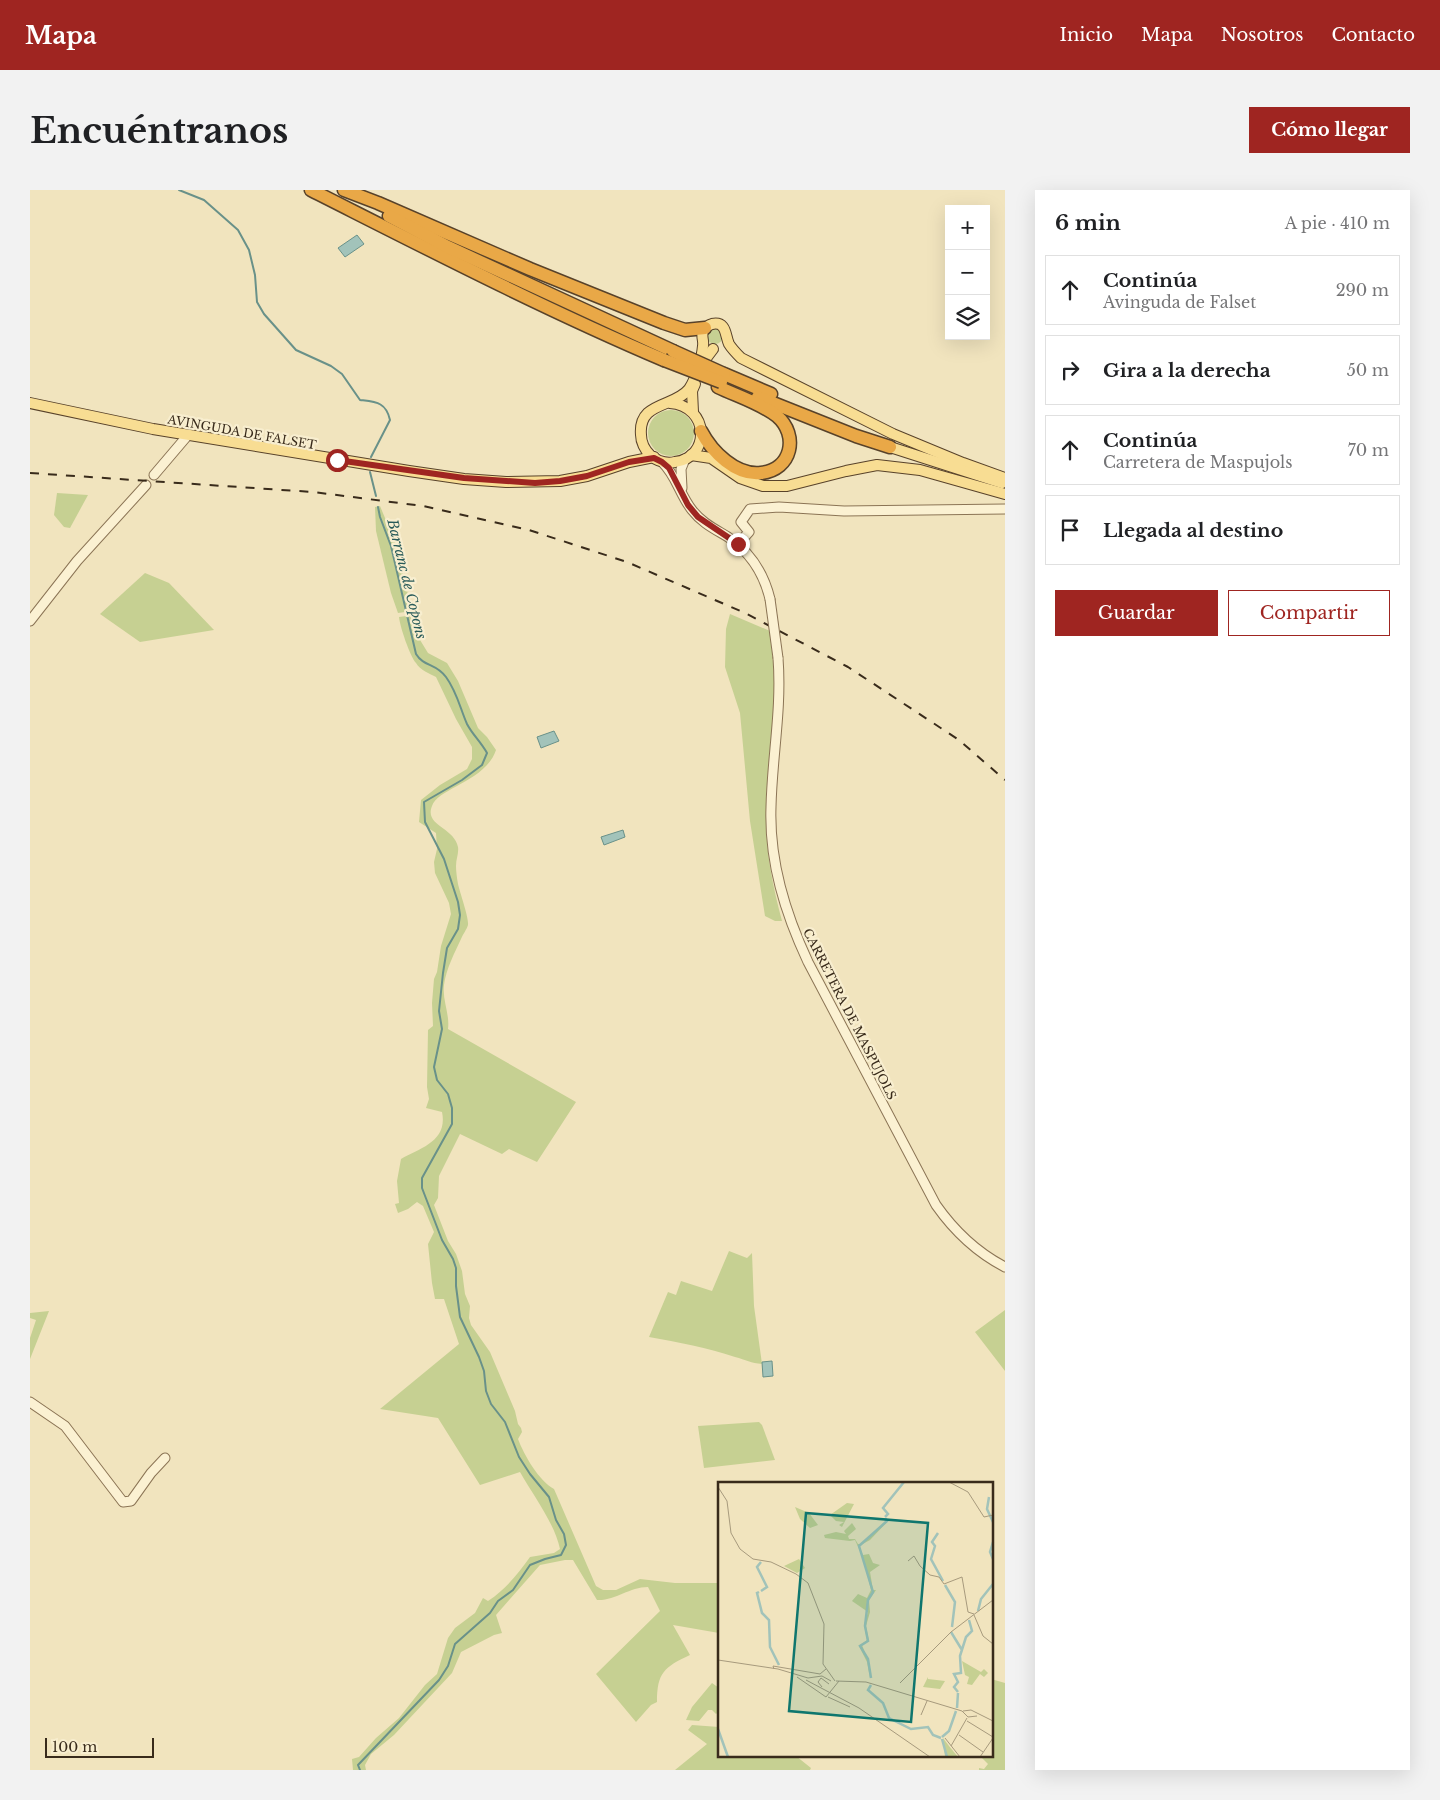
<!DOCTYPE html>
<html lang="es">
<meta charset="utf-8">
<style>
body{margin:0;font-family:"Libre Baskerville",serif;background:#f2f2f2;color:#202124}
.controls{position:absolute;right:15px;top:15px;display:grid;overflow:hidden;border-radius:0px;box-shadow:0 5px 20px #0002}
.controls button{width:45px;height:45px;display:grid;place-items:center;padding:0;border:0;border-bottom:1px solid #e0e0e0;background:#fff;color:#202124;font:25px sans-serif}
.scale{position:absolute;left:15px;bottom:12px;width:109px;box-sizing:border-box;padding-left:5px;border:2px solid #392b1b;border-top:0;font-size:14px;line-height:18px;white-space:nowrap;color:#392b1b;-webkit-text-stroke:4px #f8eecf;paint-order:stroke}
.stop{position:absolute;width:15px;height:15px;margin:-11px;border:4px solid #9f2521;border-radius:50%;background:#fff}
.stop.end{background:#9f2521;border-color:#fff;box-shadow:0 1px 5px #0008}
.list{margin:0;padding:0;list-style:none}
h2{display:flex;justify-content:space-between;align-items:center;height:65px;margin:0;padding:0 20px;font-size:21px}
h2 small{font-size:16px;font-weight:400;color:#757577}
.list li{display:grid;grid-template-columns:32px 1fr auto;gap:15px;align-items:center;box-sizing:border-box;height:70px;margin:0 10px 10px;padding:0 10px;border:1px solid #e0e0e0;border-radius:0px}
.list b{display:block;font-size:19px;white-space:nowrap}
.list p{margin:0;font-size:16px;white-space:nowrap;color:#757577}
.list em{font-size:16px;font-style:normal;color:#757577}
.actions{display:flex;gap:10px;padding:15px 20px}
.actions a{flex:1;padding:11px 0;border:1px solid #9f2521;border-radius:0px;text-align:center;font-size:18px;color:#9f2521}
.actions .main{background:#9f2521;color:#fff}
.icon{flex:none;width:28px;height:28px;fill:none;stroke:currentColor;stroke-width:2;stroke-linecap:round;stroke-linejoin:round}
.map{position:relative;flex:none;width:975px;height:1580px;overflow:hidden;border-radius:0px}
header{display:flex;align-items:center;gap:30px;box-sizing:border-box;height:70px;padding:0 25px;background:#9f2521;color:#fff}
header strong{font-size:24px}
nav{display:flex;gap:28px;margin-inline-start:auto;font-size:18px}
.intro{display:flex;align-items:center;justify-content:space-between;box-sizing:border-box;height:120px;padding:0 30px}
h1{margin:0;font-size:35px}
.button{padding:12px 22px;border-radius:0px;background:#9f2521;color:#fff;font-size:18px;font-weight:700}
main{display:flex;gap:30px;padding:0 30px}
aside{flex:1;background:#fff;border-radius:0px;box-shadow:0 5px 20px #0002}
.map>svg:first-child{display:block}
</style>
<header>
<strong>Mapa</strong>
<nav><a>Inicio</a><a>Mapa</a><a>Nosotros</a><a>Contacto</a></nav>
</header>
<div class="intro"><h1>Encuéntranos</h1><a class="button">Cómo llegar</a></div>
<main>
<div class="map">
<svg width="975" height="1580" viewBox="0 0 975 1580">
<rect width="100%" height="100%" fill="#f1e4be"/>
<!-- green -->
<g fill="#c6d092">
<circle cx="685" cy="146" r="8"/>
<circle cx="641" cy="243" r="23"/>
<path d="M27,303L58,305L40,338L34,337L24,325Z"/>
<path d="M350,316L365,352L382,421L368,423L361,403L346,341L345,317Z"/>
<path d="M115,383L139,393L184,440L110,452L70,424Z"/>
<path d="M700,424L740,441C742,463 745,484 744,506C743,547 735,588 736,629C736,663 743,697 752,731H745L735,726L720,631L710,523L695,477L696,439Z"/>
<path d="M384,425L387,445L398,463L417,473L428,491L448,538L457,547L466,560C456,591 408,598 402,616C394,636 424,637 428,657C429,663 426,669 426,676C426,681 427,689 428,694C430,703 439,728 438,735C437,739 433,744 431,749C425,762 416,779 414,795C412,810 420,824 418,839L546,912L507,972L479,959L472,964L430,944L409,986L408,1008L404,1015L418,1051L426,1064L432,1081L435,1104L440,1116L439,1128L441,1135L460,1162L485,1221L488,1234L491,1238L492,1242L488,1249C494,1265 509,1291 524,1299L566,1396L573,1400H586L610,1389L645,1393H689V1443L643,1435L660,1465C634,1477 627,1483 627,1512L621,1515L606,1532L566,1484L630,1421L618,1397C599,1397 585,1411 567,1410L543,1370H535L510,1375L466,1425L472,1443L464,1445L431,1462L422,1483L364,1545L341,1564L335,1575L336,1580H323L322,1569L329,1567L346,1548L369,1528L395,1495L407,1484L418,1448L425,1438L445,1423L453,1408L458,1411C476,1399 487,1385 500,1367L524,1363L530,1359C525,1334 503,1305 490,1282L450,1295L408,1228L350,1219L429,1154L414,1109H405L402,1093L398,1054L404,1042L393,1016L387,1012L378,1019L368,1023L365,1014L369,1013L367,991L371,969C391,958 418,951 412,922L396,918L399,909L397,897L398,840L403,836L402,813L404,789L407,782L411,756L421,724L419,713L405,683L404,672L407,659L406,643L389,632L391,610L410,595L437,579L442,569V557L426,529L406,487C400,484 390,480 386,473C380,466 370,437 369,427Z"/>
<path d="M699,1061L717,1068L722,1063L724,1116L732,1174C721,1173 716,1170 705,1167C678,1158 648,1152 619,1147L638,1102L646,1105L651,1091L682,1101Z"/>
<path d="M975,1120V1181L945,1142Z"/>
<path d="M19,1121L0,1169V1148L6,1130L0,1128V1123Z"/>
<path d="M729,1232L732,1235L745,1270L674,1278L668,1236Z"/>
<path d="M961,1489L975,1493V1580H949V1578L954,1579L958,1574L950,1566H961Z"/>
<path d="M682,1493L689,1498V1521L686,1524L682,1520H678L669,1531L656,1530L662,1517Z"/>
<path d="M662,1535L689,1537V1566H766L781,1578L780,1580H645L677,1554L658,1540Z"/>
</g>
<!-- water -->
<g fill="#a2c3ba" stroke="#699189">
<path d="M327,45L334,54L315,67L308,58Z"/>
<path d="M524,541L529,551L511,558L507,547Z"/>
<path d="M593,640L595,647L574,655L571,647Z"/>
<path d="M742,1171L743,1186L733,1187L732,1172Z"/>
</g>
<g fill="none" stroke-linecap="round" stroke-linejoin="round">
<!-- stream -->
<g stroke="#699189" stroke-width="2">
<path d="M149,0L174,10L208,40L219,60L225,85L227,112L234,124L266,160L301,176L312,184L330,210C346,212 356,212 360,230L341,267"/>
<path d="M340,282L346,306"/>
<path d="M330,1580L328,1575L409,1490L418,1476L425,1454L460,1423L468,1411L483,1400L500,1375L515,1369L531,1365L536,1355L534,1344L526,1330L519,1307L500,1284L489,1267L475,1232L461,1214L456,1201L454,1181L449,1167L430,1127L426,1096V1078L423,1069L412,1050L392,998V988L422,934V918L418,904L407,890L404,877L412,839L409,821L413,783L417,758L428,739L430,725L428,712L414,669L395,632L394,612L432,590L452,575L457,563C451,552 442,544 437,534C430,518 427,502 416,487C406,473 394,477 386,464L361,356L350,327L348,317"/>
</g>
<defs>
<g id="minor">
<path d="M632,272C646,285 650,305 662,320C672,333 685,339 698,347C720,362 734,384 740,409"/>
<path d="M124,285L158,245"/>
<path d="M652,298L651,279L655,269"/>
<path d="M708,354L719,342L711,332L720,319L749,317L814,321L975,319"/>
<path d="M0,431L47,371L116,295"/>
<path d="M748,468C752,519 742,567 741,617C739,672 755,723 778,772L906,1015C925,1042 946,1062 975,1077"/>
<path d="M0,1212L35,1236L93,1312L101,1311L121,1283L135,1268"/>
</g>
<g id="major">
<path d="M674,174L677,167L683,159"/>
<path d="M0,213L123,239L379,281L434,289L476,292L530,291L557,286L599,272L624,267"/>
<path d="M640,213C680,216 681,268 645,272C636,274 627,271 620,265C615,260 611,252 611,245C608,211 644,218 659,199C666,189 672,168 673,156C674,150 671,147 673,141C675,138 678,135 682,134C697,131 695,146 699,154C702,159 707,164 711,168L863,244L933,273L975,288"/>
<path d="M663,222L662,201L665,194"/>
<path d="M860,257L972,293"/>
<path d="M661,265L681,268L710,288L733,296H757L816,281L847,275L890,280L975,304"/>
</g>
<g id="highway">
<path d="M281,0C398,59 514,119 634,170"/>
<path d="M314,0L348,13L500,79L634,133L655,140L675,138"/>
<path d="M359,26L418,57L643,161"/>
<path d="M694,184L741,204"/>
<path d="M728,207L826,246L860,257"/>
<path d="M671,241C682,262 706,286 731,283C762,280 769,245 747,226C730,213 707,206 688,197"/>
</g>
</defs>
<!-- minor casing -->
<use href="#minor" stroke="#8b7455" stroke-width="11"/>
<!-- major casing -->
<use href="#major" stroke="#58422a" stroke-width="12"/>
<!-- highway casing -->
<use href="#highway" stroke="#58422a" stroke-width="15"/>
<!-- minor -->
<use href="#minor" stroke="#fbf1d2" stroke-width="9"/>
<!-- major -->
<use href="#major" stroke="#f8dd93" stroke-width="10"/>
<!-- highway -->
<use href="#highway" stroke="#e9a847" stroke-width="12"/>
<!-- rail -->
<path stroke="#392b1b" stroke-width="2" stroke-dasharray="9 9" stroke-linecap="butt" d="M0,283L283,302L393,316L499,340L597,372L715,423L818,477L929,550L975,590"/>
<defs>
<path id="minor-bridge" d="M740,409L748,468"/>
<g id="highway-bridge">
<path d="M643,161L694,184"/>
<path d="M634,170L691,192"/>
</g>
</defs>
<!-- minor-bridge casing -->
<use href="#minor-bridge" stroke="#8b7455" stroke-width="11" stroke-linecap="butt"/>
<!-- highway-bridge casing -->
<use href="#highway-bridge" stroke="#58422a" stroke-width="15" stroke-linecap="butt"/>
<!-- minor-bridge -->
<use href="#minor-bridge" stroke="#fbf1d2" stroke-width="9"/>
<!-- highway-bridge -->
<use href="#highway-bridge" stroke="#e9a847" stroke-width="12"/>
</g>
<g fill="none" stroke-linecap="round" stroke-linejoin="round">
<!-- route -->
<path stroke="#9f2521" stroke-width="6" d="M307,270L434,288L505,293L530,291L557,286L599,272L624,268L632,272L639,278L658,315L668,327L708,354"/>
</g>
<g text-anchor="middle" dominant-baseline="central" stroke-width="4.5" stroke-linejoin="round" paint-order="stroke">
<!-- street labels -->
<g font-size="12" fill="#392b1b" stroke="#f8eecf">
<text transform="translate(212 242) rotate(10)">AVINGUDA DE FALSET</text>
<text transform="translate(820 824) rotate(63)">CARRETERA DE MASPUJOLS</text>
</g>
<!-- water labels -->
<g font-size="14" font-style="italic" fill="#295b59" stroke="#f8eecf">
<text transform="translate(377 389) rotate(76)">Barranc de Copons</text>
</g>
</g>
<!-- overview -->
<g transform="translate(688 1292)">
<rect width="275" height="275" fill="#f1e4be"/>
<path d="M129,21L136,22L124,45L121,43L126,40L118,39L112,33ZM77,25L91,31L100,43L92,46L82,37ZM166,36L169,37L170,39L152,58L141,64L145,73L151,72L155,81L162,83L152,90L155,108H158L151,118L152,130L148,144L151,159L144,163L151,181L152,196L149,180L141,164L149,158L146,143L150,130L134,119L140,112L149,116L153,108L145,76L137,58L132,59L107,56L106,53L118,50L128,52L126,49L134,41L138,47L130,54L131,57H137L140,62H144L167,40ZM81,77L87,86L79,91L66,84ZM244,179L263,190L266,187L270,191L266,195L262,192L254,203L249,202L251,195L247,193ZM210,195V197L227,199L222,207L205,205ZM225,256L231,264L240,275H227Z" fill="#c6d092"/>
<path fill="none" stroke="#a2c3ba" stroke-width="2.5" d="M271,15L269,27L275,40M167,35L170,32L165,26L186,0M220,51L214,60L217,64L213,77L225,99M275,60L272,70L275,77M227,103L237,120L234,145M43,109L49,105L39,85L43,80M41,110L39,111L44,131L51,138L52,165L61,183M260,129L263,117L275,102M233,150L244,168M153,196L150,177L142,164L150,159L147,144L150,118L155,110L141,64L169,39L167,36M153,203L150,208L165,221L171,236L193,247L210,245L215,253L223,256M240,210L236,205L240,200L236,192L243,191L242,174L248,155L254,149L251,138M239,226L240,211M0,247L10,275M224,255L231,249L238,229M224,257L229,275"/>
<path fill="none" stroke="#a79a7d" stroke-width="1" d="M231,0L250,10L266,35L275,33M0,5L9,19L13,51L22,67L35,77L53,80L78,92L90,101L106,142L105,182L117,199M190,79L196,74L202,84L212,93L221,95L226,102L244,95L250,130L256,132M256,133L265,154L275,162M0,178L60,187L90,196L104,194L113,199M56,187L55,184L102,192L108,187M79,195L108,215L121,199M88,198L141,226L212,275M118,199L148,200L244,229L250,235L259,234M182,201L233,150L275,118M104,205L100,200L103,196L111,202M110,215L132,225M245,229L253,228L275,239M203,233L209,219M249,239L275,255M241,253L265,270M227,256L242,275M233,264L249,236M262,275L275,256"/>
<path fill="#0f766e" fill-opacity="0.15" stroke="#0f766e" stroke-width="2.5" d="M88,31L210,41L193,240L71,229Z"/>
<rect width="275" height="275" fill="none" stroke="#392b1b" stroke-width="2.5"/>
</g>
</svg>
<div class="controls">
<button>+</button>
<button>−</button>
<button><svg class="icon" aria-label="layers" viewBox="0 0 24 24"><path d="M12 4l9 5-9 5-9-5zM3 14l9 5 9-5"/></svg></button>
</div>
<div class="scale">100 m</div>
<div class="stop" style="left:307px;top:270px"></div>
<div class="stop end" style="left:708px;top:354px"></div>
</div>
<aside>
<h2>6 min<small>A pie · 410 m</small></h2>
<ul class="list">
<li><svg class="icon" aria-label="ahead" viewBox="0 0 24 24"><path d="M12 20V5M6 11l6-6 6 6"/></svg><div><b>Continúa</b><p>Avinguda de Falset</p></div><em>290 m</em></li>
<li><svg class="icon" aria-label="right" viewBox="0 0 24 24"><path d="M7 20v-9h11M14 6l5 5-5 5"/></svg><div><b>Gira a la derecha</b></div><em>50 m</em></li>
<li><svg class="icon" aria-label="ahead" viewBox="0 0 24 24"><path d="M12 20V5M6 11l6-6 6 6"/></svg><div><b>Continúa</b><p>Carretera de Maspujols</p></div><em>70 m</em></li>
<li><svg class="icon" aria-label="arrive" viewBox="0 0 24 24"><path d="M6 21V4h12l-3 4 3 4H6"/></svg><div><b>Llegada al destino</b></div></li>
</ul>
<div class="actions"><a class="main">Guardar</a><a>Compartir</a></div>
</aside>
</main>
